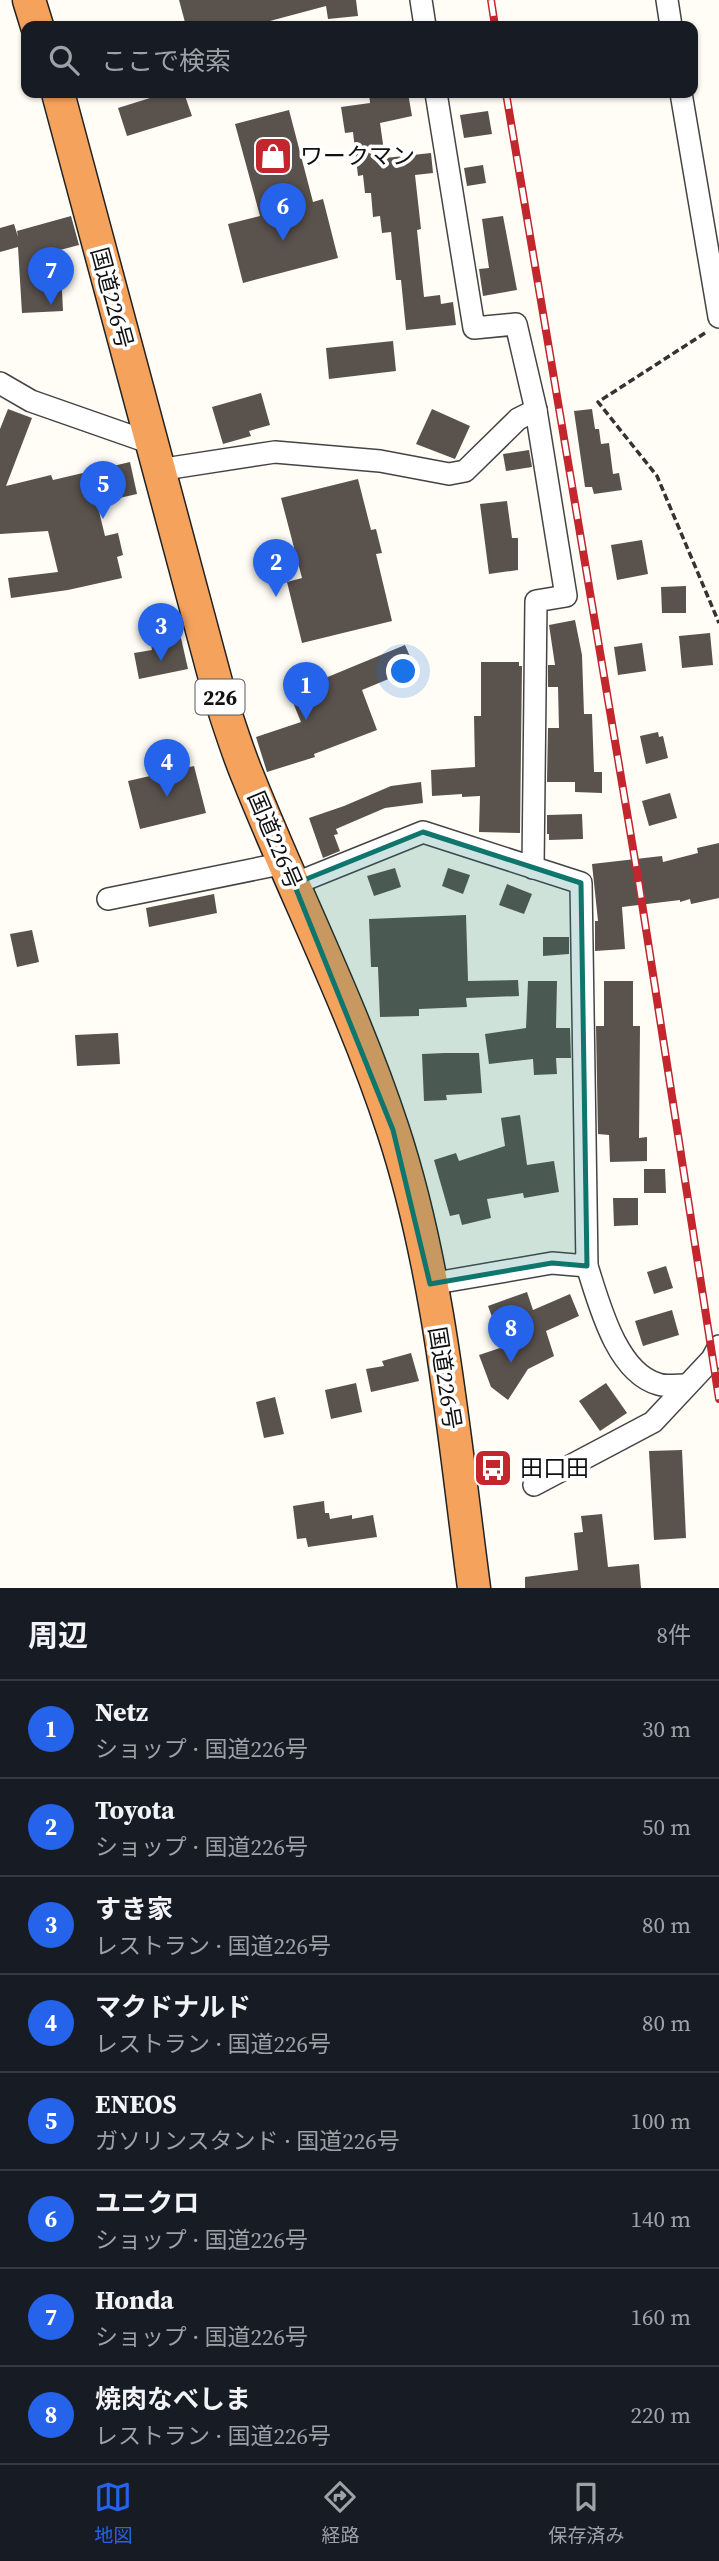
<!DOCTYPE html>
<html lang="ja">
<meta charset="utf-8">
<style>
body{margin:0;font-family:"Source Serif 4","Noto Sans JP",serif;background:#20242c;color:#f1f3f6}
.you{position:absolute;left:404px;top:672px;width:24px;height:24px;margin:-18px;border:5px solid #fff;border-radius:50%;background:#1a73e8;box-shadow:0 0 0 10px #1a73e833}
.badge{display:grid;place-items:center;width:46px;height:46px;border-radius:50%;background:#2563eb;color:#fff;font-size:23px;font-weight:700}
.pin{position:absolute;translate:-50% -58px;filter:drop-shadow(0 2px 4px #0008)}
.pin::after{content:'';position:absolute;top:37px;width:24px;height:21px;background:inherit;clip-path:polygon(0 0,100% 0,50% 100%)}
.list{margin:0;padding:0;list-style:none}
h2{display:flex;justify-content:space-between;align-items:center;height:91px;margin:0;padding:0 28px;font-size:30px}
h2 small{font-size:23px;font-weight:400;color:#9ea1a6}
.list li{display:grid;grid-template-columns:46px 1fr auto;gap:21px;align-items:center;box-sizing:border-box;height:98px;padding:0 28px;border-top:2px solid #363941}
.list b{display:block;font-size:26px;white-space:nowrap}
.list p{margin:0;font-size:23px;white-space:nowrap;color:#9ea1a6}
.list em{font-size:23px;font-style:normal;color:#9ea1a6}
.icon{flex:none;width:38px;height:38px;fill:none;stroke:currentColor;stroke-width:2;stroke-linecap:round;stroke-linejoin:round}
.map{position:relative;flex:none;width:719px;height:1588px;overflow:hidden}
.search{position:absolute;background:#171b24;box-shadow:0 2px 5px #0004;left:21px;right:21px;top:21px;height:77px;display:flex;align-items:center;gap:18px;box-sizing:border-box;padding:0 24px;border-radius:14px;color:#9ea1a6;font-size:26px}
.sheet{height:875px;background:#171b24}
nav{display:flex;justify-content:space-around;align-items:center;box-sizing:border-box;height:98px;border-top:2px solid #363941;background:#171b24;font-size:19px;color:#9ea1a6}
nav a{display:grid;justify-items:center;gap:4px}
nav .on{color:#2563eb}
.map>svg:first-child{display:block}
</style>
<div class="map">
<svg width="719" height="1588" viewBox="0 0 719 1588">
<rect width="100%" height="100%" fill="#fffdf5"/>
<!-- building -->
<g fill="#5a524d">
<path d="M179,0H356L358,16L328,19L326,6L251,26H186Z"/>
<path d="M166,93H184L192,116L127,136L118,108Z"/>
<path d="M369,93H408L412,116L380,123L385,158L431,153L433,173L415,175L421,229L417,230L424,297L440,295L441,304L453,302L456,325L406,330L401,280H396L391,232L382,233L380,216L373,217L371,193H365L363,175L358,176L353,132L345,133L341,107L370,103Z"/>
<path d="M289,110L313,202L323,199L338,258L243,283L228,224L260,216L235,124Z"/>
<path d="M488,111L492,134L464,138L460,115Z"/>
<path d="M483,165L486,183L467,186L464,168Z"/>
<path d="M71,216L79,245L60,250L63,311L22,313L18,247L0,252V228L14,224L18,237L17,231Z"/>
<path d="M503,216L517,290L483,296L479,269L489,268L482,219Z"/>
<path d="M393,341L396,371L329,379L326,348Z"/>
<path d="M261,393L270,425L249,431L251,436L223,444L212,407Z"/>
<path d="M8,409L32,418L6,486L51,475L53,480L130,462L137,494L97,503L105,536L118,533L123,555L117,557L122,578L68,590L11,598L8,578L58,572L48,531L0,534V429Z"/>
<path d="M432,409L470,426L455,459L416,444Z"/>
<path d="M592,409L595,429H599L601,444L609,443L613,474L619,473L622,490L594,494L592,487H585L574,411Z"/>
<path d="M529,450L532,467L506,471L503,454Z"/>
<path d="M358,479L371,530L376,529L382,553L376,554L392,621L302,643L287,582L302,578L281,498Z"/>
<path d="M507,501L512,538H518V570L489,574L480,504Z"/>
<path d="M642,540L648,574L617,580L611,545Z"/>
<path d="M686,586V613H662L661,587Z"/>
<path d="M575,620L582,655L584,714H592L594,772H602V793L575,792V782H547L548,728H559L558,687H548V665H555L549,625Z"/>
<path d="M710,633L713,665L682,668L679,636Z"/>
<path d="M181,638L188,669L139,679L134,653L152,650L151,645Z"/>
<path d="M642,643L646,671L618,675L614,647Z"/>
<path d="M405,645L415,668L362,690L377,730L314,754L315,757L267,772L256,737L301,722L289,693Z"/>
<path d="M481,662H519V666H522L520,833L479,832L480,796L462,797V794L432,796L431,770L475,767L474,716H481Z"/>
<path d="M658,732L659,737L663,736L668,758L646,764L640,736Z"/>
<path d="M194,766L206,813L140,829L128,781Z"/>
<path d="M421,782L423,803L385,808L336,829L338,834L334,835L340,851L323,858L309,818L344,806L391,786Z"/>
<path d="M670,793L677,818L649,826L642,801Z"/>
<path d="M582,814L583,839L549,840V834H547V815Z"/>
<path d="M719,843V898L691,904L690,899L680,902V900L622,907L625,949L595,951V921H598L592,864L662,856L663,862L698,853L697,848Z"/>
<path d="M395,868L401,887L374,896L367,876Z"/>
<path d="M448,868L470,875L463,894L442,886Z"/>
<path d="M507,884L532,894L524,914L499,905Z"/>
<path d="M214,894L217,913L149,927L146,908Z"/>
<path d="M466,915L468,981L518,980L519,996L466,998L467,1007L419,1009V1016L380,1017L378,967H371L369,919Z"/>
<path d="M32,930L39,962L17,967L10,934Z"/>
<path d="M543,937H569V954L543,956Z"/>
<path d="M528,981H557L556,1028H570L571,1058H556L557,1074L534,1075L533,1059L489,1064L485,1034L526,1028Z"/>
<path d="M604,981H633V1026H640L639,1138L647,1137V1161L610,1162L609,1135L598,1134L596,1026H604Z"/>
<path d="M118,1033L120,1064L77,1066L75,1035Z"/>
<path d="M445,1053H479L482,1093L446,1095L447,1100L424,1101L422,1054Z"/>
<path d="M520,1115L527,1165L554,1161L559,1192L524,1198L523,1193L487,1199L491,1218L462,1225L459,1214L450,1216L434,1160L456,1153L459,1161L505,1146L501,1118Z"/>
<path d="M644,1169H665L666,1193H644Z"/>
<path d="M613,1198H638V1225L614,1226Z"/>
<path d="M666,1266L673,1288L654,1294L647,1272Z"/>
<path d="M527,1292L533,1310L570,1294L579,1316L546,1331L554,1356L528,1369L508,1400L491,1387L479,1355L503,1347L488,1306Z"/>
<path d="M672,1310L679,1335L643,1346L635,1321Z"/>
<path d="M411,1353L419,1381L371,1392L366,1369L384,1366L382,1361Z"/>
<path d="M356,1383L362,1412L331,1419L325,1390Z"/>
<path d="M606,1383L627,1413L600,1431L579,1401Z"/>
<path d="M275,1397L284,1434L264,1438L256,1402Z"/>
<path d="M682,1450L686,1538L654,1540L649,1451Z"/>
<path d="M324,1501L325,1513H329L330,1519L352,1515V1519L373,1515L377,1537L308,1547L306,1538L297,1539L293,1506Z"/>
<path d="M602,1514L608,1567L639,1564L641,1588H525V1577L578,1570L574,1533L583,1532L581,1516Z"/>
</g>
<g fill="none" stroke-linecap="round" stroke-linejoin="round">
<defs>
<g id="minor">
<path d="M421,0L425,26"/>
<path d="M667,0L671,26"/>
<path d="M681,93L719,317"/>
<path d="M0,383L31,401L151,443"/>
<path d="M158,470L275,452L380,461L449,474L465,471L518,419L536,410L516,324L474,328L436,93"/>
<path d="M533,868L536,601L566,596L536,410"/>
<path d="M294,884L423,832L581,883L587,1266L552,1263L430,1284"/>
<path d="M108,899L285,863"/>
<path d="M587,1266C599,1303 616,1372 658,1384C666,1387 677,1385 686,1385"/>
<path d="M534,1485L653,1422L712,1359L719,1346"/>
</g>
<g id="highway">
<path d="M29,0L37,26"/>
<path d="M58,93L220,697C229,724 237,751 248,777C295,895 353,1008 393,1130C440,1273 454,1438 474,1588"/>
</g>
</defs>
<!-- minor casing -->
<use href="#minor" stroke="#444" stroke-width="24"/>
<!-- highway casing -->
<use href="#highway" stroke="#222" stroke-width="35"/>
<!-- path -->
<path stroke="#333" stroke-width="3.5" stroke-dasharray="7 3.5" stroke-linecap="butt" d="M705,333L598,402L657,476L719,623"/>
<!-- minor -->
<use href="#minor" stroke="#fff" stroke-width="21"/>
<!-- highway -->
<use href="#highway" stroke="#f5a25d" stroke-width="32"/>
<defs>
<g id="rail">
<path d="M491,0L495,26"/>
<path d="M506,93L639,884L719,1399"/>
</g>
</defs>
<!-- rail casing -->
<use href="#rail" stroke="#c4262e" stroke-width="8"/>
<!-- rail -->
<use href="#rail" stroke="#fff" stroke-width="5" stroke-dasharray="16" stroke-linecap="butt"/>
</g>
<!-- marked area -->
<path fill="#0f766e" fill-opacity="0.2" stroke="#0f766e" stroke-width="5" stroke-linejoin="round" d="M423,832L581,883L587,1266L552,1263L430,1284L393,1130L294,884Z"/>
<!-- icons -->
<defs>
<symbol id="shop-square" viewBox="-11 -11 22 22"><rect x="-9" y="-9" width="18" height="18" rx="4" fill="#c4262e" stroke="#fff"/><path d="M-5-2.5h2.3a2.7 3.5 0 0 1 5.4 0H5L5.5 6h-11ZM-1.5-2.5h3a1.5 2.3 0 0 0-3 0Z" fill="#fff"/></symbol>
<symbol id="bus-square" viewBox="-11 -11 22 22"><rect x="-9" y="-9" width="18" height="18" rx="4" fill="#c4262e" stroke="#fff"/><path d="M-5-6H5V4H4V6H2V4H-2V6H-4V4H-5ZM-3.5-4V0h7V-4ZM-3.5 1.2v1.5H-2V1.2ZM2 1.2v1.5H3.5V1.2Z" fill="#fff"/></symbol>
</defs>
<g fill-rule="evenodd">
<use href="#shop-square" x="251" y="134" width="44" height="44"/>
<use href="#bus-square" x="471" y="1446" width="44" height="44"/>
</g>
<g text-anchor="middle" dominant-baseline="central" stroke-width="7" stroke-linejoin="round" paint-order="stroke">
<!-- shield labels -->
<rect fill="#fff" stroke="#585858" stroke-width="2" x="195.5" y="679.5" width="49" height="35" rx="5"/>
<g font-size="21" font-weight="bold" fill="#111">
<text x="220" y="697">226</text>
</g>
<!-- poi labels -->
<g font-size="23" fill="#111" stroke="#fff" text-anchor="start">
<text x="300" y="156">ワークマン</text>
<text x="520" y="1468">田口田</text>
</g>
<!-- street labels -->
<g font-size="23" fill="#111" stroke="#fff">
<text transform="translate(112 298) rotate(75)">国道226号</text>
<text transform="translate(275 840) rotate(67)">国道226号</text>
<text transform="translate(445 1378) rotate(81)">国道226号</text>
</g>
</g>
</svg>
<div class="you"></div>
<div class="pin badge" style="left:306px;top:720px">1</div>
<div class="pin badge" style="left:276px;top:597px">2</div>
<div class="pin badge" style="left:161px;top:661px">3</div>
<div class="pin badge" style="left:167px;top:797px">4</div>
<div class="pin badge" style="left:103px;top:519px">5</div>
<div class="pin badge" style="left:283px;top:241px">6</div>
<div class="pin badge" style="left:51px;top:305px">7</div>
<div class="pin badge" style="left:511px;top:1363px">8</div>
<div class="search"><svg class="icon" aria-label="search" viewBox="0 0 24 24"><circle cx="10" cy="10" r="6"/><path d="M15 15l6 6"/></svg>ここで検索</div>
</div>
<section class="sheet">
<h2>周辺<small>8件</small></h2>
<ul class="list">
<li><span class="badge">1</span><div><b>Netz</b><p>ショップ · 国道226号</p></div><em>30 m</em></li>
<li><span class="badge">2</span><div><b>Toyota</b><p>ショップ · 国道226号</p></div><em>50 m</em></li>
<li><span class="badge">3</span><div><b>すき家</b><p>レストラン · 国道226号</p></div><em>80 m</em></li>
<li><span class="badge">4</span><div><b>マクドナルド</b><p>レストラン · 国道226号</p></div><em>80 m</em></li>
<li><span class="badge">5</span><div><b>ENEOS</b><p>ガソリンスタンド · 国道226号</p></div><em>100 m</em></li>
<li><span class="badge">6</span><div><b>ユニクロ</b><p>ショップ · 国道226号</p></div><em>140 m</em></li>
<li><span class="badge">7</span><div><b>Honda</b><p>ショップ · 国道226号</p></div><em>160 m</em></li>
<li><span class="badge">8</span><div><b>焼肉なべしま</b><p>レストラン · 国道226号</p></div><em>220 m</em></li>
</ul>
</section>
<nav>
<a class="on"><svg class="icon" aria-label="map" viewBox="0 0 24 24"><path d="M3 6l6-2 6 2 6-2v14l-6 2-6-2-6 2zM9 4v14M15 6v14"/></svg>地図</a>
<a><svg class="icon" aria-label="directions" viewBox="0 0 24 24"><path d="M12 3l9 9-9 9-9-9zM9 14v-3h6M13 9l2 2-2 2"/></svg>経路</a>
<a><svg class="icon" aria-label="saved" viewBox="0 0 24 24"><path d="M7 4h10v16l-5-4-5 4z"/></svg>保存済み</a>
</nav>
